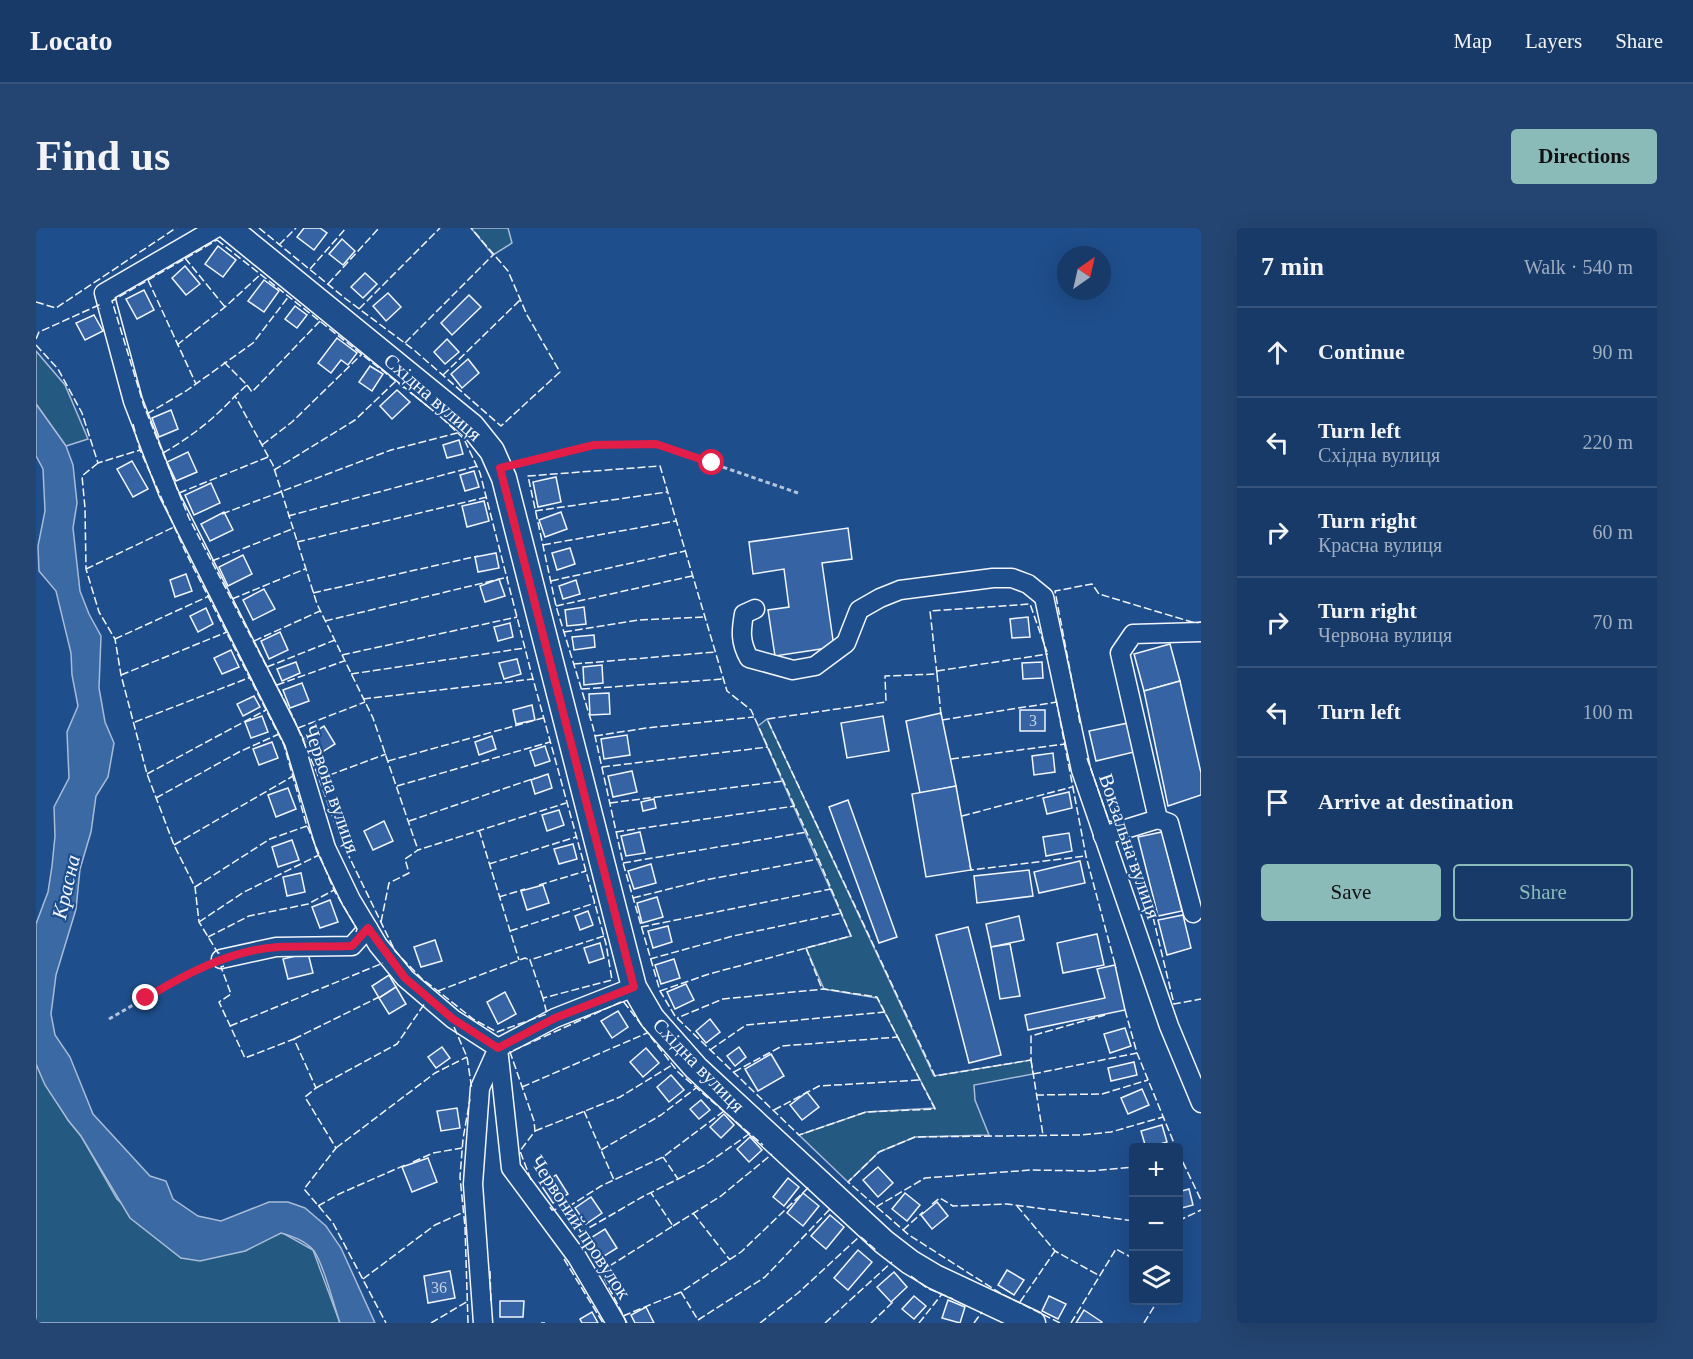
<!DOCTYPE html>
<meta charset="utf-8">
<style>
body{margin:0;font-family:Georgia,serif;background:#244571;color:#f1f3f6}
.controls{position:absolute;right:18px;bottom:18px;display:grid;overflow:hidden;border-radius:6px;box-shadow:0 6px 24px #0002}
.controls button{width:54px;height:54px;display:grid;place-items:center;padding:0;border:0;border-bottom:2px solid #36547d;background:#173a69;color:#f1f3f6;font:30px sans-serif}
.compass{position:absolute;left:1021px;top:18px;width:54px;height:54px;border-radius:50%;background:#173a69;box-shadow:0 6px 24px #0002;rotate:34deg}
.stop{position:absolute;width:18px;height:18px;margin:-14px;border:4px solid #e11d48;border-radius:50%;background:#fff}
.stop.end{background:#e11d48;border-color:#fff;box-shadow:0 2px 6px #0008}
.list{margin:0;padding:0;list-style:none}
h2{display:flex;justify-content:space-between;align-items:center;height:78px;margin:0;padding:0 24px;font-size:26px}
h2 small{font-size:20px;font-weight:400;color:#9eadc0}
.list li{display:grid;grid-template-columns:39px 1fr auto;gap:18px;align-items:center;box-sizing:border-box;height:90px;padding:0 24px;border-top:2px solid #36547d}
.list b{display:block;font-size:22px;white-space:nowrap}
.list p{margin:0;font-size:20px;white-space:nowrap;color:#9eadc0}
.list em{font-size:20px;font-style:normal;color:#9eadc0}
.actions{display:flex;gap:12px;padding:18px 24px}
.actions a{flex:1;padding:14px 0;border:2px solid #8bbbb9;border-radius:6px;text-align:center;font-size:21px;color:#8bbbb9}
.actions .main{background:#8bbbb9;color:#111}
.icon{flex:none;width:33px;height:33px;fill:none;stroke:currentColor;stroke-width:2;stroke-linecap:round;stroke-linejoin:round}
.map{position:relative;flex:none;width:1165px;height:1095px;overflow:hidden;border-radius:6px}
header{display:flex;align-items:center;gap:36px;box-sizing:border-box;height:84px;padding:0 30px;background:#173a69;border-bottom:2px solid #36547d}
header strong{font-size:28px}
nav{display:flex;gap:33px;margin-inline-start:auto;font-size:21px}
.intro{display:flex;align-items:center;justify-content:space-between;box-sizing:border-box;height:144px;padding:0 36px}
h1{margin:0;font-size:42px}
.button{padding:15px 27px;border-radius:6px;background:#8bbbb9;color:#111;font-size:21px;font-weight:700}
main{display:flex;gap:36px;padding:0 36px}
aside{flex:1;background:#173a69;border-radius:6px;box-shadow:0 6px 24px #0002}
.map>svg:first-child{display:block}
</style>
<header>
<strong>Locato</strong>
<nav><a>Map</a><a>Layers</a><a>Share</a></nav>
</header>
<div class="intro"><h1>Find us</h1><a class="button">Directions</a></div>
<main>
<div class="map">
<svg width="1165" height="1095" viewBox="0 0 1165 1095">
<rect width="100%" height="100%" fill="#1f4e8c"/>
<!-- green -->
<g fill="#245a82" stroke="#a8bbd7" stroke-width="1.5">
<path d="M435,0H472L476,15L457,27Z"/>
<path d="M0,123L29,157L52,211L30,218L0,176Z"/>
<path d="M731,491L898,848L995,832L997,846L938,857L939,872L953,907L879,909L843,924L812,954L763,907L830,884L899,880L841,770L788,761L770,720L815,708L722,498Z"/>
<path d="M0,836L32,892L45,908L81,971L145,1030L209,1023L245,1004L277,1022L304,1095H0Z"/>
</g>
<!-- water -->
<path fill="#3b69a3" stroke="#a8bbd7" stroke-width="1.5" d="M0,176L30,218L37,237L41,275L37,300L44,363L53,386L65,408L63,460L69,494L78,515L72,549L60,568L55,604L44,641L40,681L20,747L15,786L19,807L34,829L57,886L114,948L130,953L137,971L162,988L185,993L233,974H252L269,980L290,998L305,1020L339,1095H304C297,1076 289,1039 278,1023C271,1014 256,1008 245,1005L209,1023L164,1033L145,1030L94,990L45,908L32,892L9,857L0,836V696L12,664L16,638L19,608L18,579L33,550L31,504L42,478L36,447L35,425L20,363L3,343L2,318L9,283L7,241L0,228Z"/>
<!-- building -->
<g fill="#3563a3" stroke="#f2f6ff" stroke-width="1.5">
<path d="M268,0H284L291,5L278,22L261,9Z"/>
<path d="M306,11L319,23L307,37L293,26Z"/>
<path d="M182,18L200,32L187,49L169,36Z"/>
<path d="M149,38L164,56L150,67L136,50Z"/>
<path d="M329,45L341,56L327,70L315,59Z"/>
<path d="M228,52L243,63L228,84L212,73Z"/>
<path d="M108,62L118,82L101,91L90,71Z"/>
<path d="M352,65L365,79L350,93L337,78Z"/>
<path d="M433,67L445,79L416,107L405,95Z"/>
<path d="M259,78L271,87L261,100L249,91Z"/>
<path d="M58,87L67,103L49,112L40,95Z"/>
<path d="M301,110L321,125L312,137L305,132L295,145L282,135Z"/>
<path d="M411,111L423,124L409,136L398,124Z"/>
<path d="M432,131L443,145L426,160L415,146Z"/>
<path d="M334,138L347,146L336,163L323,154Z"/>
<path d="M361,162L374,174L356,191L344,178Z"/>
<path d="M135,182L142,201L123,209L116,190Z"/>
<path d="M423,212L427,226L411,230L407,217Z"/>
<path d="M152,224L161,244L140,253L131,234Z"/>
<path d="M96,233L112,261L97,269L81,241Z"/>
<path d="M438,243L443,259L429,263L424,247Z"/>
<path d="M520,249L525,274L502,279L497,254Z"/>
<path d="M175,255L184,275L158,287L149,267Z"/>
<path d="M448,273L453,293L431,299L426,278Z"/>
<path d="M188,284L197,302L174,313L165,296Z"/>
<path d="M525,284L531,301L509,309L503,292Z"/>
<path d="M812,300L816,331L786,335L798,419L739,428L732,382L753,379L748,341L717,346L713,314Z"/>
<path d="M534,320L539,336L521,342L516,325Z"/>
<path d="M460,325L463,340L442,344L439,329Z"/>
<path d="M207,327L216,346L192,358L183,339Z"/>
<path d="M150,346L156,363L139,369L134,352Z"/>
<path d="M463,351L469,368L449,374L444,358Z"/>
<path d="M540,352L544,366L527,371L523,358Z"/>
<path d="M228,361L239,381L217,392L207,372Z"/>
<path d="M548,379L550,396L531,398L529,382Z"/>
<path d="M170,380L177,396L162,404L154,388Z"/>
<path d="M992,389L994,409L976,410L974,391Z"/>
<path d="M474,395L477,409L462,413L458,399Z"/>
<path d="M244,404L252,422L233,431L225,413Z"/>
<path d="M558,407L559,419L538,422L536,409Z"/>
<path d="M1134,416L1144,453L1108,463L1098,426Z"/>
<path d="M195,422L203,439L186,446L178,430Z"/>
<path d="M481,431L485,446L468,451L463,435Z"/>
<path d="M260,434L264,445L246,453L241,441Z"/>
<path d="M1006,434L1007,450L987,451L986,435Z"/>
<path d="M566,437L567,455L548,457L547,439Z"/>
<path d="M1144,453L1165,545V567L1132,578L1108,463Z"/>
<path d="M266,455L273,473L254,480L247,462Z"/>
<path d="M573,465L574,486L554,487L553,466Z"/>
<path d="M218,468L224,479L207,488L201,476Z"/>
<path d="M496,477L499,492L480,496L477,482Z"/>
<rect x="984" y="482" width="25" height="21"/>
<path d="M905,485L920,558L884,565L870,493Z"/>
<path d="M226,488L232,504L215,510L209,494Z"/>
<path d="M847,488L853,523L811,530L805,495Z"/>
<path d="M1092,495L1098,524L1060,533L1053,503Z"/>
<path d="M288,498L299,516L280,528L269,510Z"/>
<path d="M591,507L594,527L568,531L565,511Z"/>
<path d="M456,508L460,521L443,527L439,514Z"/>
<path d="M236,514L242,530L223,537L217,521Z"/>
<path d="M509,518L514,533L499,538L494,523Z"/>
<path d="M1017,525L1019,544L998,547L996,528Z"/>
<path d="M596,543L601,564L577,569L572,548Z"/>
<path d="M512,546L516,560L499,566L495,552Z"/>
<path d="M920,558L935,642L890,649L876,566Z"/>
<path d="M252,560L260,581L240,589L232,567Z"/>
<path d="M1033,564L1036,580L1011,586L1007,570Z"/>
<path d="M618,571L620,580L607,583L605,574Z"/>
<path d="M812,572L861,709L843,715L793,579Z"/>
<path d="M523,582L528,597L511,603L506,587Z"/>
<path d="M348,593L357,613L337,622L328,603Z"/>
<path d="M604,604L609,625L590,628L585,608Z"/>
<path d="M1126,604L1146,683L1122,688L1102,609Z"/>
<path d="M1033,605L1036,623L1010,628L1007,609Z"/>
<path d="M256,612L263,632L242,639L236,619Z"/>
<path d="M537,616L541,631L523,636L518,621Z"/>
<path d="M1044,633L1049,655L1003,665L998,644Z"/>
<path d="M615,636L620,655L598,661L592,643Z"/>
<path d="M993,642L997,668L941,675L938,648Z"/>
<path d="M265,645L269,664L251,668L247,649Z"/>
<path d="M507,657L513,675L491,682L485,663Z"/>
<path d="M621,669L627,689L606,695L601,675Z"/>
<path d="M294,672L302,694L284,700L276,679Z"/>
<path d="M552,683L557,697L544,702L539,688Z"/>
<path d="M1147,687L1155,720L1131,727L1122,692Z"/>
<path d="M983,688L988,712L955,719L950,696Z"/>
<path d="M632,698L636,714L617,720L612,703Z"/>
<path d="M932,699L965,827L933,835L900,707Z"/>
<path d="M1061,706L1068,737L1027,745L1021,715Z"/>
<path d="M399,712L406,733L385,739L378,719Z"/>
<path d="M564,715L568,730L553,735L548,720Z"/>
<path d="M974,716L984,768L964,771L955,719Z"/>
<path d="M272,725L277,745L252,751L247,731Z"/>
<path d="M638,731L644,750L625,756L619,737Z"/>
<path d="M1079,737L1089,782L992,802L989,787L1069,770L1061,741Z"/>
<path d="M353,747L360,759L343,770L336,758Z"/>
<path d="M650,756L658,772L639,781L631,764Z"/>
<path d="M360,759L370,776L353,786L343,770Z"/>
<path d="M469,764L480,786L462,796L451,774Z"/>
<path d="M582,783L592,799L576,810L565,793Z"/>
<path d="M674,791L684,804L670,815L660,803Z"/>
<path d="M1089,800L1095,818L1074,825L1068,806Z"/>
<path d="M406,819L414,830L400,840L392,829Z"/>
<path d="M703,819L710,829L699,838L691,828Z"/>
<path d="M610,820L623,835L607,849L594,834Z"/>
<path d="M735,826L748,848L722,863L709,841Z"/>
<path d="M1098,834L1101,847L1075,853L1072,840Z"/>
<path d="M635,847L648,862L633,874L621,859Z"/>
<path d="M1106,861L1113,877L1092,886L1085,870Z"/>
<path d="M771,864L783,879L766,892L754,877Z"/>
<path d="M665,872L674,882L663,891L654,881Z"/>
<path d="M421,880L424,900L405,903L401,883Z"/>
<path d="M688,886L698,897L685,910L674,899Z"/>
<path d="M1126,897L1131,914L1110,920L1105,903Z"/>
<path d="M714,909L726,922L713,934L701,921Z"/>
<path d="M392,930L401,954L376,964L366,939Z"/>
<path d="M842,939L857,955L842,969L827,952Z"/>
<path d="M520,947L532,966L517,975L505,957Z"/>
<path d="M752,950L763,959L748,978L737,969Z"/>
<path d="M1153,961L1157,977L1142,981V964Z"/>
<path d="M767,965L783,978L767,998L751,985Z"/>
<path d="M869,965L884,977L871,993L856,981Z"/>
<path d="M555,969L566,985L550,996L539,980Z"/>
<path d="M901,974L912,988L896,1001L885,987Z"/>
<path d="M794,987L808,999L790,1021L775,1008Z"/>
<path d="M569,1001L581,1020L565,1030L553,1011Z"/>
<path d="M822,1022L836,1034L812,1062L798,1050Z"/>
<path d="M971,1042L988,1052L978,1067L962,1057Z"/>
<path d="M414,1043L419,1070L392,1075L388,1048Z"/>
<path d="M858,1044L871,1059L855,1074L841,1059Z"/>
<path d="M878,1068L890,1078L878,1091L866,1081Z"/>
<path d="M1013,1068L1030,1076L1022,1091L1006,1083Z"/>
<path d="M912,1072L929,1079L924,1095L906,1090Z"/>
<path d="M464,1073H488L487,1089H464Z"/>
<path d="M610,1079L618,1095H599L595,1087Z"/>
<path d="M1048,1082L1066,1094L1065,1095H1040Z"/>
<path d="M556,1084L562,1095H546L544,1091Z"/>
</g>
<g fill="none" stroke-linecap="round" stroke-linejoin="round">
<defs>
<g id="minor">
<path d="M180,0L68,65L97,173L132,264L258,514L290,620L315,672L342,717L369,750L417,791L462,820L444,860L437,956L447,1095"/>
<path d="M719,381L708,386C705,403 704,414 713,430L757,442L779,438L810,415L823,382L844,370L864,362L957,350H976L992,356L1008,369L1045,542L1133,798L1165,875"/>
<path d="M1122,591L1133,595L1157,685"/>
<path d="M1067,608L1122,591L1084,425L1097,406L1165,404"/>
<path d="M185,731L240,719L316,718L332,700"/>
<path d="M580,1095L541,1029L475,940L462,820L519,790L598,759"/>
</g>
<path id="major" d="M193,0L436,198L456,223L468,250L598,759L616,790L660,840L848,1014L874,1034L899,1049L997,1095"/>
</defs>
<!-- minor casing -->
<use href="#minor" stroke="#f2f6ff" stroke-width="21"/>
<!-- major casing -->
<use href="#major" stroke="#f2f6ff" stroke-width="27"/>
<!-- path -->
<g stroke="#b3c4dc" stroke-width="3" stroke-dasharray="4.5 3" stroke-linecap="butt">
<path d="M483,235L558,217L620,216L762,265"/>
<path d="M73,791L140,752L172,737"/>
</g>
<!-- minor -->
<use href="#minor" stroke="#1f4e8c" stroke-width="18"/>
<!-- major -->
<use href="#major" stroke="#1f4e8c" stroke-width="24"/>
<!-- fence -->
<g stroke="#f2f6ff" stroke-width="1.5" stroke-dasharray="8 3" stroke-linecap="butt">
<path d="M223,0L310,71L378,122L465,198L524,144L491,87L472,43L435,0"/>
<path d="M181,12L404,188L428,211L444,245L494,440L570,716L576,752L507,770L511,786L461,804L437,791L402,763L386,751L359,723L305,612L281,545L257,489L153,290L108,178L76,73Z"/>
<path d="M243,17L260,0"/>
<path d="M149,30L189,79"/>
<path d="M274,41L310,0"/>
<path d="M112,52L160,156"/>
<path d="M292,56L343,0"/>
<path d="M0,74L20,80L140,0"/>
<path d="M323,81L404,0"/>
<path d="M0,111L3,104L63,77L64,81"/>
<path d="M369,115L457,27"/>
<path d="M0,117L22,141L46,185L62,235L104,222"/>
<path d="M141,117L189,79L225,46"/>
<path d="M188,134L211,157L199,168L237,237L281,376L337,490L382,622"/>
<path d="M407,147L484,72"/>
<path d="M211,157L216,164L284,93"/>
<path d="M111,186L150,163L217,115L253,68"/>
<path d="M97,196L104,222L150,325L248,517L270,595L298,662L321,701L320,704"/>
<path d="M226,217L256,194L326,126"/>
<path d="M127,225C155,209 178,191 199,168"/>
<path d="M62,235L46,248L49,280L50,341L63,384L79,411L85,447L111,546L138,617L159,659L163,694L182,725H184"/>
<path d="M238,242L319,192L360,153"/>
<path d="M143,265L232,229"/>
<path d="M499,283L631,264"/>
<path d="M186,286L355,222L421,205"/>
<path d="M252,288L441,238"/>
<path d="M261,314L451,269"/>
<path d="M507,317L640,293"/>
<path d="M176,333L256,301"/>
<path d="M50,341L138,299"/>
<path d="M515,353L649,323"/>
<path d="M277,365L442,328"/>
<path d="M196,371L269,341"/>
<path d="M520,378L656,348"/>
<path d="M289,393L472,349"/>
<path d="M528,404L603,392L669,389"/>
<path d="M79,411L173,368"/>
<path d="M218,413L284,383"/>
<path d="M306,427L481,389"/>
<path d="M538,436L679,424"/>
<path d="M231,439L299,412"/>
<path d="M901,443L1012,426"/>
<path d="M315,446L489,420"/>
<path d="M901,446L894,383L994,376L1011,424"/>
<path d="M85,447L191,404"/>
<path d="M241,457L308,433"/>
<path d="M546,461L687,451"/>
<path d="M327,471L497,451"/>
<path d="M1020,471L1050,628L1080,740"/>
<path d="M905,487L901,446L849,448L850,474L731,491L899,848L995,832V808L1069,787"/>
<path d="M906,492L1021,474"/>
<path d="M99,494L215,449"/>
<path d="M1044,495L1019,363L1056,356L1063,366L1159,395L1165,394"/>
<path d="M262,500L329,474"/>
<path d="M559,508L610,500L718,489"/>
<path d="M1051,530L1073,593L1084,595"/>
<path d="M915,531L1029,516"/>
<path d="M352,533L507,490"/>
<path d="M566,539L732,519"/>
<path d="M111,546L230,482"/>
<path d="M283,551L350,526"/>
<path d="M361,558L514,514"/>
<path d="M120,570L203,524L243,506"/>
<path d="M574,575L747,553"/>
<path d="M926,588L1036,559"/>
<path d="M373,593L499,550"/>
<path d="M443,602L483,732"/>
<path d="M580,604L759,578"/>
<path d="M1092,605L1116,685L1138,776L1165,771"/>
<path d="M138,617L257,548"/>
<path d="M587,635L771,604"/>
<path d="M453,636L540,609"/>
<path d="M934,637L935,642L1050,628"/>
<path d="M503,657L550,643"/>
<path d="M159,659L234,611L271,598"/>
<path d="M463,669L489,661"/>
<path d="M597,670L669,652L783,631"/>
<path d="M163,694L208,664L283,627"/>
<path d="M345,694L353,655L373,645L369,631L382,622L530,575"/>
<path d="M605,699L795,661"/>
<path d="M474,703L559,675"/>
<path d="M172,709L213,688L272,676L298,662"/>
<path d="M770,720L786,761"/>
<path d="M614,731L697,708L806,685"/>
<path d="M188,738L185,739L195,766L183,774L209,830L258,811L280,860L269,869L300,920L268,961L297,995L350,1095"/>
<path d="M402,763L489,730L494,732"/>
<path d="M624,763L673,746L815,708L780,625L715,482L691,463L624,238L492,248L520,378L557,499L587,635L624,763L639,788L641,790L763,907L830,884L899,881L841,769L788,761L687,771L641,790"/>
<path d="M507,770L494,732L568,708"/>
<path d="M1089,782L1101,825L1140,920"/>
<path d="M194,798L347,735"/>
<path d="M418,799L431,829L436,862"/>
<path d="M258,811L343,769"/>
<path d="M674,822L710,797L849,784"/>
<path d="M995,832L1007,907"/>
<path d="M698,844L746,818L862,809"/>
<path d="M997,846L1101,825"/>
<path d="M486,859L611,805"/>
<path d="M280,860L361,816L389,775"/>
<path d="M1000,867L1066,866L1112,852"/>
<path d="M738,882L783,858L884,852"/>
<path d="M548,883L578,952"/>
<path d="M499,903L584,869L636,837"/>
<path d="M300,920L399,845L431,829"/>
<path d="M565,922L625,887L660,860"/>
<path d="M1142,924L1165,972"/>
<path d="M377,934L397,925L426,920"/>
<path d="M642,951L669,937L713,906"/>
<path d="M495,952L484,923L499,903L498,893L474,824L587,773L642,844L727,917"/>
<path d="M896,976L904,970L917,978L971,976L1098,993"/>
<path d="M282,978L303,966L369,937"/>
<path d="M981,978L1019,1023L1064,1048"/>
<path d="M514,979L516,982L532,979L591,1095"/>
<path d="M532,979L565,958L627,929L688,883"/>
<path d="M840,979L889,950L995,942L1056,943L1098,939"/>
<path d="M657,985L694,1032"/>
<path d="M1142,993L1165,982"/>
<path d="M637,998L685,968L736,926"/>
<path d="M867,1002L887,984"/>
<path d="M544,1005L608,968L642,951L627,929"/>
<path d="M825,1009L841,1023"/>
<path d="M528,1031L567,1095"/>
<path d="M454,1043L455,1076"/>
<path d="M564,1044L637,998L615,965"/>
<path d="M875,1048L891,1060L917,1071"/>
<path d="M327,1051L399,997L428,984"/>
<path d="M645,1064L662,1092"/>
<path d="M984,1074L1019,1023"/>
<path d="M587,1088L645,1064L705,1024L773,959"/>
<path d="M662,1092L729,1049L795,980"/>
<path d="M395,1095L432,1073"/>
<path d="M432,1095L429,999L424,949L427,911L434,871"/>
<path d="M505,1095H509"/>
<path d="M724,1095L762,1065L824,1008"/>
<path d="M789,1095L856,1034"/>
<path d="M835,1095L858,1073"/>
<path d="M883,1095L906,1066"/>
<path d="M938,1095L946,1084"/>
<path d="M1024,1095L964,1065L873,1007L812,954L843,924L879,909L1045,907L1075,904L1127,889"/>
<path d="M1035,1095L1080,1021L1098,1031"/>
<path d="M1108,1095L1122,1072"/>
</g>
</g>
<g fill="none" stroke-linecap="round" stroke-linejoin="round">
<!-- route -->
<path stroke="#e11d48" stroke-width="8" d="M110,770C149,746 195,722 242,719C266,718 291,719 316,718L332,700L369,750L417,791L462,820L519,790L598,759L464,240L558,217L620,216L676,235"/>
</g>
<g text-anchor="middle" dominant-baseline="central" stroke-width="4.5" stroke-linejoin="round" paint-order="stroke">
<!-- number labels -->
<g font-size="16" fill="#c3d1e8">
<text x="997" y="492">3</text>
<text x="403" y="1059">36</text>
</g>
<!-- street labels -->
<g font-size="20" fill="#f2f6ff" stroke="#1f4e8c">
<text transform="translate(397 169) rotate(41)">Східна вулиця</text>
<text transform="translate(296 561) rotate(71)">Червона вулиця</text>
<text transform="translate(1094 618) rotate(71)">Вокзальна вулиця</text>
<text transform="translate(663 837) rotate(46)">Східна вулиця</text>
<text transform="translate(545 999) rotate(57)">Червоний провулок</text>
</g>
<!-- water labels -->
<g font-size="21" font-style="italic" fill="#f2f6ff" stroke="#1f4e8c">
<text transform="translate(30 659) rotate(-77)">Красна</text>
</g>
</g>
</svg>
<div class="controls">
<button>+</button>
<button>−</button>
<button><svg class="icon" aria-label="layers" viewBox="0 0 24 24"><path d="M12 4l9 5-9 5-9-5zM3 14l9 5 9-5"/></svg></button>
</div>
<svg class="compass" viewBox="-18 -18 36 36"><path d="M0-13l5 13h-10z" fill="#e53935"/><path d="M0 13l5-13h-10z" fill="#9eadc0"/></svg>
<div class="stop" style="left:676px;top:235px"></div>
<div class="stop end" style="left:110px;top:770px"></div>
</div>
<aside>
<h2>7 min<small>Walk · 540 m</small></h2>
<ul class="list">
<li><svg class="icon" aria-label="ahead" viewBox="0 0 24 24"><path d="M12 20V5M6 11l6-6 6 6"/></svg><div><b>Continue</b></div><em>90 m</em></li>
<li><svg class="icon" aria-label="left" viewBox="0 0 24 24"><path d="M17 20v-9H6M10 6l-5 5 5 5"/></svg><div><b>Turn left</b><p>Східна вулиця</p></div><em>220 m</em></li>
<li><svg class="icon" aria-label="right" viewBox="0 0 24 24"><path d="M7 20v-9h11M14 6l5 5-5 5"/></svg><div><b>Turn right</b><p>Красна вулиця</p></div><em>60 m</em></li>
<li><svg class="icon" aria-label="right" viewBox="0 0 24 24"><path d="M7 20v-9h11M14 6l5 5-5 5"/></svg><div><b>Turn right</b><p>Червона вулиця</p></div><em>70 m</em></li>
<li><svg class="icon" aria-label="left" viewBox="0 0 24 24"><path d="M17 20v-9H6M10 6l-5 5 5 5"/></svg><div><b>Turn left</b></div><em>100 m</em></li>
<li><svg class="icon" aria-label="arrive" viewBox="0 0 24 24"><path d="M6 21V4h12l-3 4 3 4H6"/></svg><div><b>Arrive at destination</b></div></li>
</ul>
<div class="actions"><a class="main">Save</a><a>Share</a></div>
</aside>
</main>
